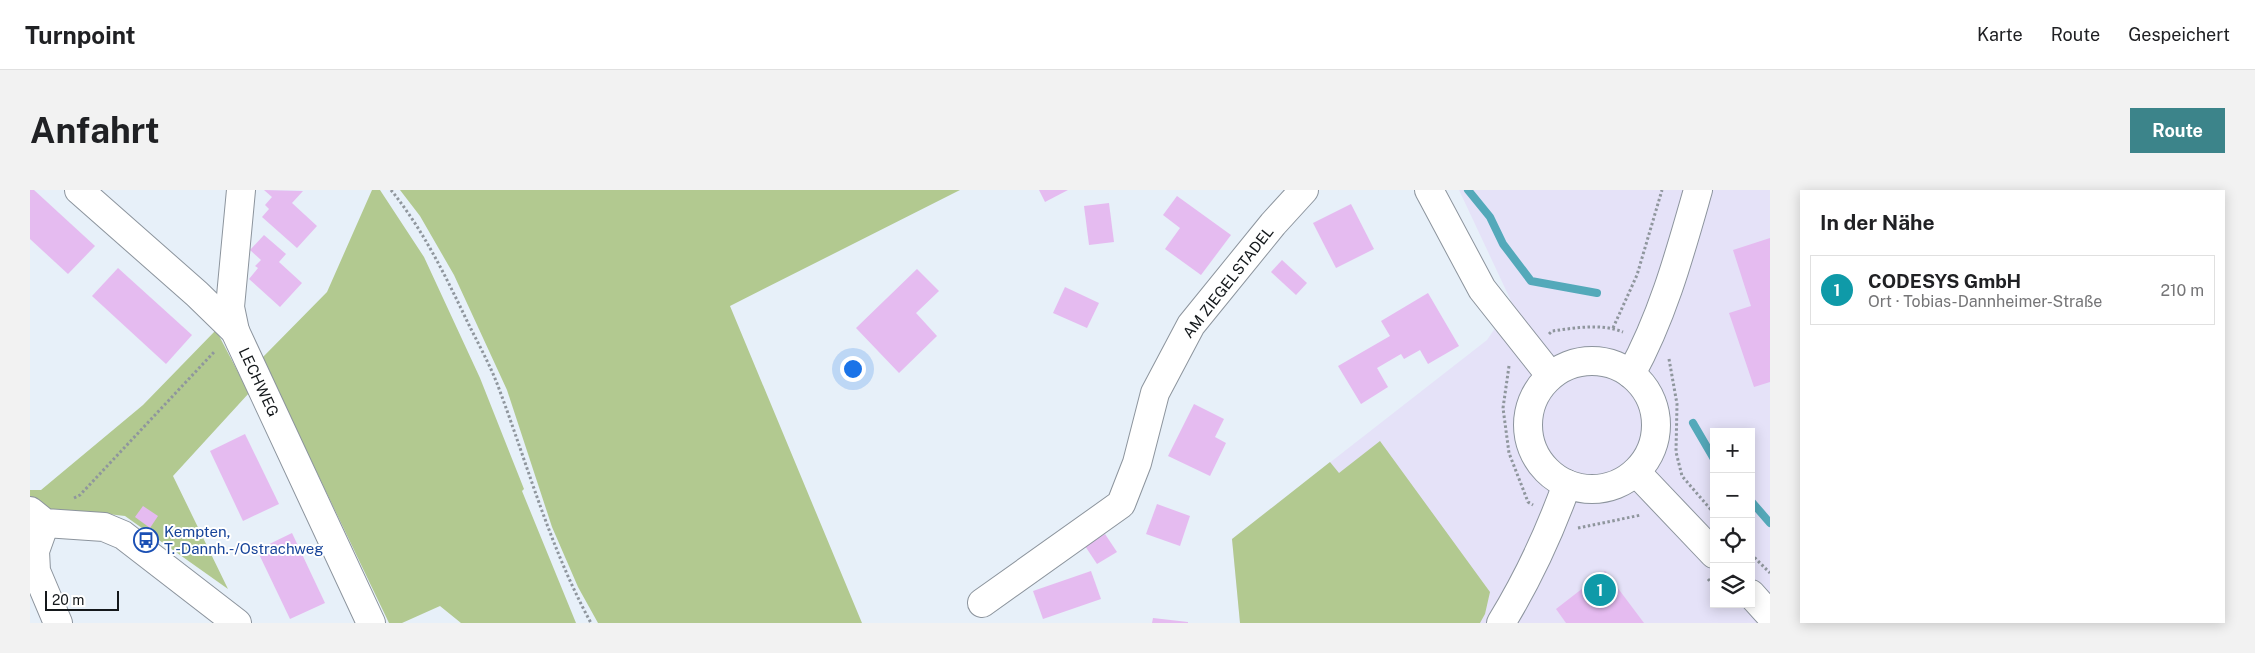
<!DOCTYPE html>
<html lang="de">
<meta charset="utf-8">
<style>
body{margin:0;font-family:"Public Sans",sans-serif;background:#f2f2f2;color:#202124}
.controls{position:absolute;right:15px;bottom:15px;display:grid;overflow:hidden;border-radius:0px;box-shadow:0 2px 12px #0003}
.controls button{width:45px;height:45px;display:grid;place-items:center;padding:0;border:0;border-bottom:1px solid #e0e0e0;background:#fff;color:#202124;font:25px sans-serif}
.scale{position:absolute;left:15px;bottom:12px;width:74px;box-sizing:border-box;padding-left:5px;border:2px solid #14181b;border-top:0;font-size:14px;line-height:18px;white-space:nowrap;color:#14181b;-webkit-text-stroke:4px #fff;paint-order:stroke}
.you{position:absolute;left:822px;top:178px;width:18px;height:18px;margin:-12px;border:4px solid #fff;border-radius:50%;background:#1a73e8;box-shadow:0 0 0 8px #1a73e833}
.badge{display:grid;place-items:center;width:32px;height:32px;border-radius:50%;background:#3c848a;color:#fff;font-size:16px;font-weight:700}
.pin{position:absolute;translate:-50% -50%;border:2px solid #fff;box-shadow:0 1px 5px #0006}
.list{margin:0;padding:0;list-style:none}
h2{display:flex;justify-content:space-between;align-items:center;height:65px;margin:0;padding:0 20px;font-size:21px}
h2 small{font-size:16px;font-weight:400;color:#757577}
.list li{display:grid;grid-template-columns:32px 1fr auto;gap:15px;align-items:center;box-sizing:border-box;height:70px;margin:0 10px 10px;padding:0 10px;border:1px solid #e0e0e0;border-radius:0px}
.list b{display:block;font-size:19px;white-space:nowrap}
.list p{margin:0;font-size:16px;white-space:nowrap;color:#757577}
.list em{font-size:16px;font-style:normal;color:#757577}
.icon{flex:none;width:28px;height:28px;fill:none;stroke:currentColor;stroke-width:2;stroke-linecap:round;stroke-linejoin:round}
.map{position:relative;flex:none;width:1740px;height:433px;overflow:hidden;border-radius:0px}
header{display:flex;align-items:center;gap:30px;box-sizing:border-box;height:70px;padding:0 25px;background:#fff;border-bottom:1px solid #e0e0e0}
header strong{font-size:24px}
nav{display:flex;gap:28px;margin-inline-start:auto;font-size:18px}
.intro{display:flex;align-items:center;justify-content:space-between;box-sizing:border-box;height:120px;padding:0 30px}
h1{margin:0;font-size:35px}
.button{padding:12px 22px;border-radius:0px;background:#3c848a;color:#fff;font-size:18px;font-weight:700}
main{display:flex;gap:30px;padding:0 30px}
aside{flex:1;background:#fff;border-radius:0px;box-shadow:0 2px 12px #0003}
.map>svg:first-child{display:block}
</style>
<header>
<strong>Turnpoint</strong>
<nav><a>Karte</a><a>Route</a><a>Gespeichert</a></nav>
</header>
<div class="intro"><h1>Anfahrt</h1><a class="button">Route</a></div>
<main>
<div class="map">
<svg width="1740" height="433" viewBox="0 0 1740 433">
<rect width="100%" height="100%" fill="#e7f0f9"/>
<!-- industrial -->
<path fill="#e5e2f8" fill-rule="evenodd" d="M1429,0H1740V433H1210L1202,349L1457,150L1482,113ZM1684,242H1721V414H1684Z"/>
<!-- green -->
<g fill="#b2c990">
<path d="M342,0H350L394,67L450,188L494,299L492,301L546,433H431L410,416L372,433H359L232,168L297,102Z"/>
<path d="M370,0H930L700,116L832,433H568L548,397L522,337L477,200L424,85L390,26Z"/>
<path d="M186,140L219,203L143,286L198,399L95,326L52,321L0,350V300H11L113,215Z"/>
<path d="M1350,251L1460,402L1455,424L1450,433H1210L1202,349L1300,272L1309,283Z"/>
</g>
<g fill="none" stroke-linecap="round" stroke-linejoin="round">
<!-- stream -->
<g stroke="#54a9ba" stroke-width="8">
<path d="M1438,0L1460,27L1473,54L1501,91L1567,103"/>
<path d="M1663,233L1684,269"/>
<path d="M1721,311L1740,333"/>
</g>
</g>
<!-- building -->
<g fill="#e5bbf0">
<path d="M0,0H4L65,56L38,84L0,49Z"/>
<path d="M234,0L273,1L262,13L287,36L267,58L232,27L239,19L235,15L242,7Z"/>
<path d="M1009,0H1038L1015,12Z"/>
<path d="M1147,6L1201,45L1171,85L1135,59L1150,38L1133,25Z"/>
<path d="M1079,13L1084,52L1059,55L1054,16Z"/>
<path d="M1321,14L1344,59L1306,78L1283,33Z"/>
<path d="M234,45L256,64L249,72L272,93L250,117L219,89L228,78L225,76L231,70L220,60Z"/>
<path d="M1740,48V192L1724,197L1699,123L1721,116L1703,60Z"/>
<path d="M1252,70L1277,93L1266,105L1241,82Z"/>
<path d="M88,78L162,145L136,174L62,106Z"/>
<path d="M887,79L909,101L886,123L907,146L869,183L826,138Z"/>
<path d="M1035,97L1069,113L1057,138L1023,123Z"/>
<path d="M1398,103L1429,156L1398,174L1390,160L1374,169L1371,164L1347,178L1358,197L1331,214L1308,176L1360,146L1351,131Z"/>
<path d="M1164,214L1194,229L1185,247L1196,253L1180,286L1138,266Z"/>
<path d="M215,244L249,314L213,331L180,261Z"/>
<path d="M1127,314L1160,326L1150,356L1116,344Z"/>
<path d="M113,316L128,326L120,338L105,327Z"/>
<path d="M262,343L295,413L260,429L227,360Z"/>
<path d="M1075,344L1087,362L1067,374L1055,356Z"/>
<path d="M1061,381L1071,409L1013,429L1003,401Z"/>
<path d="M1575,381L1614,433H1536L1526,419Z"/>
<path d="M1123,428L1158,432V433H1122Z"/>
</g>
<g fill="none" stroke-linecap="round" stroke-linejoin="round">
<defs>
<g id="minor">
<path d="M49,0L167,104L205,141L341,433"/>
<path d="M205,141L200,117L211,0"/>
<path d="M1601,184C1633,126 1650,63 1668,0"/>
<path d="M0,321L15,333L74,337L93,345L207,433"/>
<path d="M15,333L5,361L6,381L28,433"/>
<path d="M952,413L1091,314L1107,273L1125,203L1161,135L1243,34L1274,0"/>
<path d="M1471,433C1498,389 1519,344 1537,294"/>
</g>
<g id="major">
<path d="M1399,0L1452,99L1520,185"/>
<circle cx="1562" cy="235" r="64"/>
<path d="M1606,282L1684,364"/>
<path d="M1721,404L1740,425"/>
</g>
</defs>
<!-- minor casing -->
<use href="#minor" stroke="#8c949d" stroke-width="30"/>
<!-- major casing -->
<use href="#major" stroke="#8c949d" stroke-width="30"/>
<!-- path -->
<g stroke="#8f969d" stroke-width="3" stroke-dasharray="2.5 2.5" stroke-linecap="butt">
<path d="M361,0C394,41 416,87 439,135C449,155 460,175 468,196C498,276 520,358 561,433"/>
<path d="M1583,138L1607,85L1632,0"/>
<path d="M1519,144L1522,141C1545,138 1571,133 1593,142"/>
<path d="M1639,169L1647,214L1646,262L1652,286L1682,321"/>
<path d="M1479,176L1473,218L1479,263L1498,312L1503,315"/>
<path d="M44,308L50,305L185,161"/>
<path d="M1548,338L1611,325"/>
<path d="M1721,364L1740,383"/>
<path d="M1678,389L1684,396"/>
</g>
<!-- minor -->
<use href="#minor" stroke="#fff" stroke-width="28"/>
<!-- major -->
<use href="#major" stroke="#fff" stroke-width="28"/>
</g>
<!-- icons -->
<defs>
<symbol id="bus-ring" viewBox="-11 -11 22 22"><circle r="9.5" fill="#fff" stroke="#1a4fb4" stroke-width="1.5"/><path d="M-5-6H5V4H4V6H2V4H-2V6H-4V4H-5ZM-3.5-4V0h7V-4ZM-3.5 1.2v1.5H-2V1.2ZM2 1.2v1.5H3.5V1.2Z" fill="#1a4fb4"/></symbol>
</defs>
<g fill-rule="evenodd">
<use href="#bus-ring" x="102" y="336" width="28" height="28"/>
</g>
<g text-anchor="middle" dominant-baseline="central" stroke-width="4" stroke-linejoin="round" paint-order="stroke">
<!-- street labels -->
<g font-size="15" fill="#14181b" stroke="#fff">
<text transform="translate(1198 92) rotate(-52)">AM ZIEGELSTADEL</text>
<text transform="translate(229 192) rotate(65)">LECHWEG</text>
</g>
<!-- transit labels -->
<g font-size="15" fill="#164399" stroke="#fff" text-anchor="start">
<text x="134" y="341">Kempten,<tspan x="134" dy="17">T.-Dannh.-/Ostrachweg</tspan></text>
</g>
</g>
</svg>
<div class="controls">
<button>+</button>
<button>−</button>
<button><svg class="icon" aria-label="locate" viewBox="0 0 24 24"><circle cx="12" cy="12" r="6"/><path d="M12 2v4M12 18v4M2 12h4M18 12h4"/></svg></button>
<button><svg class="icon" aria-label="layers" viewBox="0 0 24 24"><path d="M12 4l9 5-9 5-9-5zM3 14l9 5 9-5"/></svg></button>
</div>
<div class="scale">20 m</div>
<div class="you"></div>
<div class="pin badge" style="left:1570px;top:400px;background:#0f9aa8">1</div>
</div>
<aside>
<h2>In der Nähe<small></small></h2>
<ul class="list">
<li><span class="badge" style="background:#0f9aa8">1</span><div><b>CODESYS GmbH</b><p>Ort · Tobias-Dannheimer-Straße</p></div><em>210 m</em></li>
</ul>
</aside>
</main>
